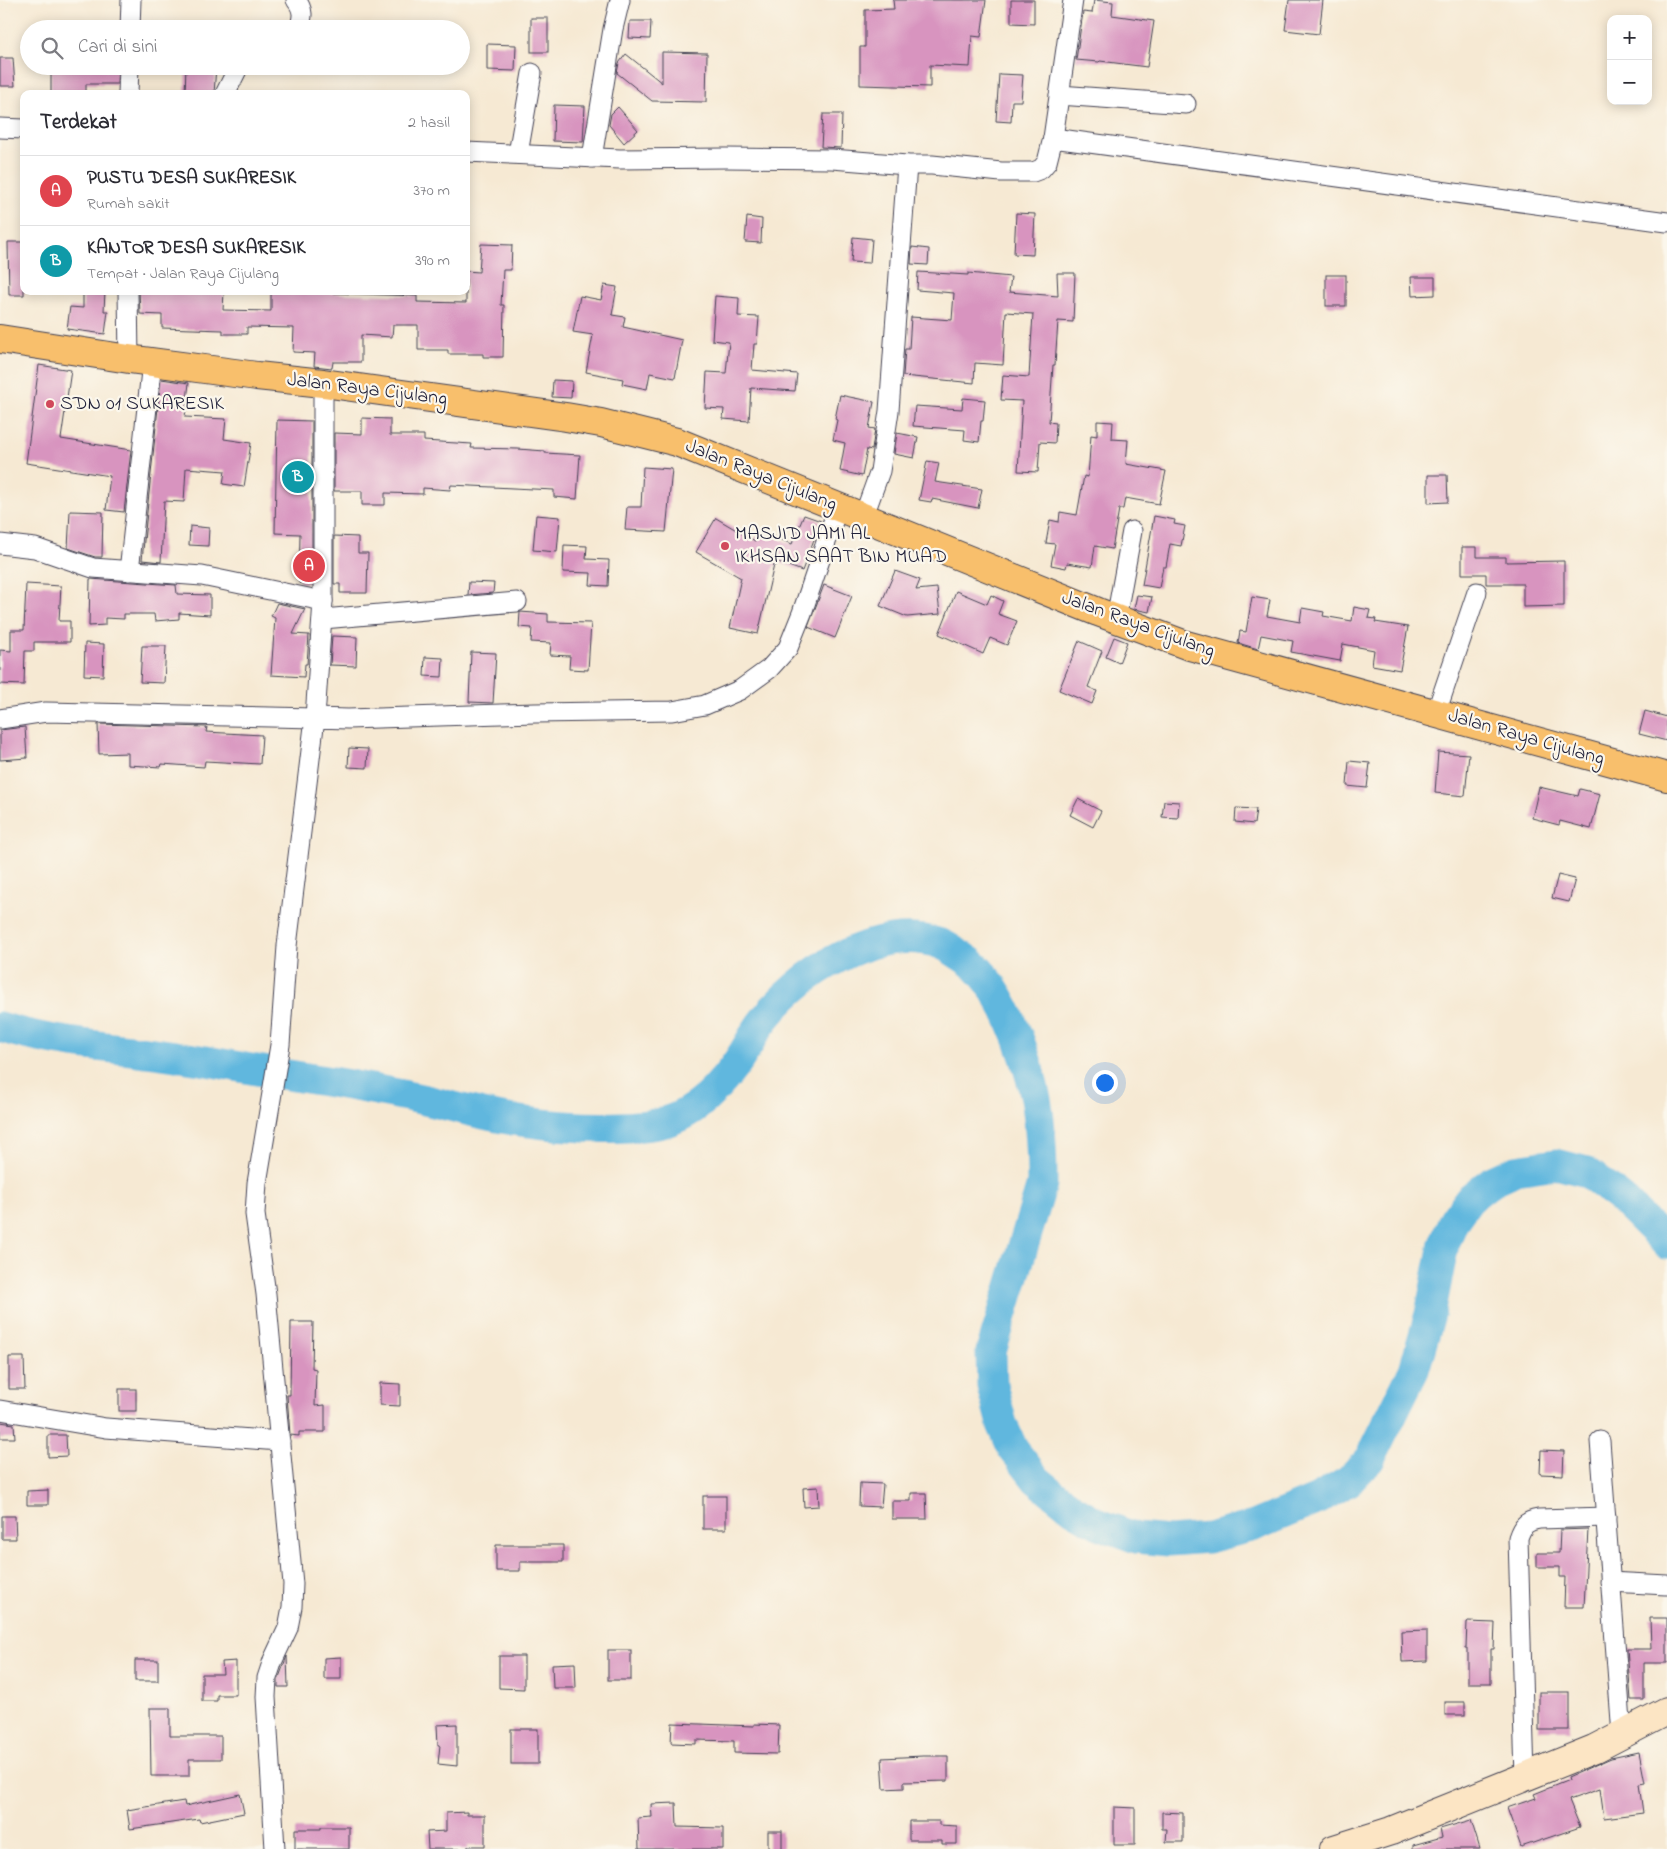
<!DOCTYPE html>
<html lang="id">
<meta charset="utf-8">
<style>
body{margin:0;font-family:"Indie Flower",sans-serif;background:#f2f2f3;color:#2b2b33}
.controls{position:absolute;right:15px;top:15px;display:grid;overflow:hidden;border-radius:10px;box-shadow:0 2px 12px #0003}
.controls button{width:45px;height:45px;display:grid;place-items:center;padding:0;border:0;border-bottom:1px solid #e1e1e2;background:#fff;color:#2b2b33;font:25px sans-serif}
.you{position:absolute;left:1104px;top:1082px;width:18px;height:18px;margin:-12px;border:4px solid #fff;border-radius:50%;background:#1a73e8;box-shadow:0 0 0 8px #1a73e833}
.badge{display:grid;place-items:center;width:32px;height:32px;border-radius:50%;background:#db2777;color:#fff;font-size:16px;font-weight:700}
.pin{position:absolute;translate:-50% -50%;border:2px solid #fff;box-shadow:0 1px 5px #0006}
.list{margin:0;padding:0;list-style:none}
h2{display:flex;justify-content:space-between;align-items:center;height:65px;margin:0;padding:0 20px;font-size:21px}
h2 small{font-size:16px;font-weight:400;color:#7c7c81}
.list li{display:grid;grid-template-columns:32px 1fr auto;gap:15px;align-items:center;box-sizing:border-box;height:70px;padding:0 20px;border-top:1px solid #e1e1e2}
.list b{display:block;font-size:19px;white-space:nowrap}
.list p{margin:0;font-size:16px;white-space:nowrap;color:#7c7c81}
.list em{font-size:16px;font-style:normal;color:#7c7c81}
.icon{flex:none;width:28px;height:28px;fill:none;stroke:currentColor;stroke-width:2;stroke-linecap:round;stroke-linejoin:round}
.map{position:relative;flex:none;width:1667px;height:1849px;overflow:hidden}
.search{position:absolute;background:#fff;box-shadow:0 2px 12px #0003;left:20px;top:20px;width:450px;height:55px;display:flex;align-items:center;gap:12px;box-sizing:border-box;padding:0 18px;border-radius:28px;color:#7c7c81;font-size:19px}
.panel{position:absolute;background:#fff;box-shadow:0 2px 12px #0003;left:20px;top:90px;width:450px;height:205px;border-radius:10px}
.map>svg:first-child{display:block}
</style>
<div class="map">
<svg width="1667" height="1849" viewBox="0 0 1667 1849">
<rect width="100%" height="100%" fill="#fbf7ec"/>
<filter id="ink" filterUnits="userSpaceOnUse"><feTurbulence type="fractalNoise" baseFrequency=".02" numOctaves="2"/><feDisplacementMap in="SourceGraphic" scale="10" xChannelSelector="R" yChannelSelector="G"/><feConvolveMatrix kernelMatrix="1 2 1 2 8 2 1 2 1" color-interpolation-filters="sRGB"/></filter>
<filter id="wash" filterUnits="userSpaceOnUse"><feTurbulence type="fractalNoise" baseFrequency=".0096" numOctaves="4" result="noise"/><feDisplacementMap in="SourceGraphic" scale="20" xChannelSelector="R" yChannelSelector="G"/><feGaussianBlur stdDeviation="1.12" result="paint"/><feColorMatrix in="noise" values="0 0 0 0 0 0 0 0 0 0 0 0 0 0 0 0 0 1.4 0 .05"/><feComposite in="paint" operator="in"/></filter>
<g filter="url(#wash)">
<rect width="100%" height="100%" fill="#f6e9d3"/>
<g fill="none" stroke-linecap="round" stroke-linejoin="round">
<!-- river -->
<path stroke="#61b7de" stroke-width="31" d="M0,1027C50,1043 102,1046 154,1053C186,1057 218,1063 251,1069C304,1078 358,1085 411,1097C447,1104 483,1116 520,1121C562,1127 607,1130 650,1125C686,1121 712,1096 733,1068C744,1054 751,1038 761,1024C798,973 876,922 941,944C949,947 956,953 963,957C1003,981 1027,1056 1036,1099C1041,1126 1042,1156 1042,1184L991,1352L992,1386L1002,1424L1013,1449L1037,1480L1073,1509L1099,1524L1136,1538L1169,1541L1208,1538L1254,1526L1318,1499L1349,1481L1370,1459L1414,1370L1430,1314L1444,1244L1454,1220L1469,1199L1492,1181L1516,1170L1556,1164L1587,1172L1625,1202L1667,1244"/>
</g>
<g id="blocks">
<!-- building -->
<g fill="#d894bf">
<path d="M893,0H986L981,37L972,36L970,67L930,65V87L860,85V47H865V10L894,9Z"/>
<path d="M1011,0H1034V24L1011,23Z"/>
<path d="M1094,0L1113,2L1112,15L1154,21L1147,67L1100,61L1099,62L1076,60L1083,12L1092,13Z"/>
<path d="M1289,0H1323L1319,34L1285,30Z"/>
<rect x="531" y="18" width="17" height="34"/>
<path d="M630,21H651L650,39L629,38Z"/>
<path d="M487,44L516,45L515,71L487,70Z"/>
<path d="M662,52L707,53L706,102L652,101L617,73L619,63L626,54L662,83Z"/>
<path d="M0,58H13L15,86H0Z"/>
<path d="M51,66H118L117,84H86V94H51Z"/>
<path d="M186,66H216L214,94H185Z"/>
<path d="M999,74L1023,75L1021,101H1012L1011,122L996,121Z"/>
<path d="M554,105L585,106L583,142L553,141Z"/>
<path d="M618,107L638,130L624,143L609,125L611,114Z"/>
<path d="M823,114H842L841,148L821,147Z"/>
<path d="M1016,213L1035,214L1033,255L1014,254Z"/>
<path d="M747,217L762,219L761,243L745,242Z"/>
<path d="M853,237L872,239L870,263L851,262Z"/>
<path d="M8,242H24V295H9Z"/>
<path d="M481,244L512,245L511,270H503L501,305H504L503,357H483V354H448V350H418V325H393L392,337L361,335V362H333L332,368L314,366L315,353L293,352L294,328L247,327V334H223V330L162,328V315L140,314L139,291H224L223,310L271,311V291L417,296V302L466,303V271L479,272Z"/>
<path d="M912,247L929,249L928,265L911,264Z"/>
<path d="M918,272L968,275V273L1011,277L1009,292L1058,296L1057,273H1075L1073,322L1058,321L1055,365H1053L1049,422L1056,423L1055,443L1040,442L1038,472L1018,471L1022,401L1001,400L1003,375L1029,377L1033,314L1006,312L1003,365L975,363L974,383L903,376L905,349H909L911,317L952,320L954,293L917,290Z"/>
<rect x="1326" y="275" width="20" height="31"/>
<path d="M1411,277H1435V295L1412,296Z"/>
<path d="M604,285L617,287L612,315L625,317L623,327L682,340L675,378L650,373L647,389L622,384L623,379L586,372L593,335L573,332L580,296L601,300Z"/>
<path d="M83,291H105L104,311H108L105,334L67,329L70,307L83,308Z"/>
<path d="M715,296L739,298L738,316L759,317L757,344H754L752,370L797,374L795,391L751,388L749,421L723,419L724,409L705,408L707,372L726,373L729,342L712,340Z"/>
<path d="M39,365L71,370L61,439L131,450L124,512L106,510L110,476L26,463Z"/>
<path d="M161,379L189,383L185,417L226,419L224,439L251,443L244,487L223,484L225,471L186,468L184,502L164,501L161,562L142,560Z"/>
<path d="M553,380L572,381L571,398L552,397Z"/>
<path d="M840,395L874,402L869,428L875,429L872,450L867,449L862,476L840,471L845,443L833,440L837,420L835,419Z"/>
<path d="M963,398L985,400L983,421H981L979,442L964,440L965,430L913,426L915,406L962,409Z"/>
<path d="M362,418L390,419V435H424V441L472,444L471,448L518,449L545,451V453L580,455L577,499L554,497V490L451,485L450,490L423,488V494L385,493V505H362V491H334V433L362,434Z"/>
<path d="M277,420L312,421V583H299L300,534L275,533Z"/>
<path d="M1097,421L1113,422L1112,439L1128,440L1126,464L1166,471L1159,504L1125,498L1123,509H1119L1112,549L1095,546L1092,567L1067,563L1066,568L1051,565L1055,544L1046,543L1050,520L1059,522L1060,512L1077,515L1084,476L1088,477L1091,435L1097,436Z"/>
<path d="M897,433L918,437L914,458L894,454Z"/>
<path d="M927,461L939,463L935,482L982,489L978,508L932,499L931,502L919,500Z"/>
<path d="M643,467L672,469L666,532L625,530L627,507H641Z"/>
<path d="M1428,475H1447L1448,502L1428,503Z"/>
<path d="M70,511L103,512L102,557H95L68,548Z"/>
<path d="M536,515L560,517L557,552L533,550Z"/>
<path d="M804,515L821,521L802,571L778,562L776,566L774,565L758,634L730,628L741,578L696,552L716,518L755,541L759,531L792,544Z"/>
<path d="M1154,516L1175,520L1174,524L1185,526L1181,546L1170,544L1166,567H1163L1159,588L1142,585Z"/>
<path d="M190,526L209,528L208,546L189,545Z"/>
<path d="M334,536L358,537V553H368L367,593H340V584H334Z"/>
<path d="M564,545L587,546L586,559L609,560L608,586L590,585L591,573L563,572Z"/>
<path d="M1462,547H1477V557H1506V562L1564,561V606L1523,607V584H1486V574H1462Z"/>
<path d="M895,571L920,580L916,590L937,588L940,614L907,617L880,606Z"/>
<path d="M90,579L176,585L177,594L210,595V615L179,613V619L155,621L154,614H124V619L105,618V625L89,626Z"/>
<path d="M469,582L494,583L493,593L468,595Z"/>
<path d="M26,584L61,586L59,621H70V642H34V651H25L24,685L0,684V650L11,651V630H24Z"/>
<path d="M824,585L852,596L835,638L808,627Z"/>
<path d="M956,591L987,604L991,595L1003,601L998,614L1017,621L1007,645L990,638L983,654L939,634Z"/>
<path d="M1137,595L1152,597L1149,612L1134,609Z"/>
<path d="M1252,597L1270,600L1267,616L1300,622L1302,608L1324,612L1323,616L1352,621L1354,607L1370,610L1368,618L1376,619L1375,622L1408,627L1400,670L1372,665L1374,650L1343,644L1340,661L1291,652L1293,641L1261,635L1258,649L1238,643L1240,631L1246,632Z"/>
<path d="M277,603L305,609L293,634L309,635L307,664H305L304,677L271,675L275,618L271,616Z"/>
<path d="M520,612L548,614V622L591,623L588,670L569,669L570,656L550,655L551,643L531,642L532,628L519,627Z"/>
<path d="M332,636L357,637L356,666L330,665Z"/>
<path d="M1114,637L1127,642L1119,663L1106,657Z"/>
<path d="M1079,641L1102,651L1088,687L1097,691L1092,704L1059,690Z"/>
<path d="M85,643L104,644L103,676L84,675Z"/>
<path d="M142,646H166L164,683L140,682Z"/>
<path d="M471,652L496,653L493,703L469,702Z"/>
<path d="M425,657L443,658L442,677L424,676Z"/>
<path d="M1645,711L1667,717V741L1639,734Z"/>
<path d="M98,724L207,727L206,732L262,735L260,764L205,761L204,767L162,764L161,767L128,765V753L99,754Z"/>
<path d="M25,727L27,758L0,760V730Z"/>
<path d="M349,748L368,749L367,768L348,767Z"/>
<path d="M1438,752L1469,754L1465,796L1435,793Z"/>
<path d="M1349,761L1370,763L1367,788L1347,786Z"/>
<path d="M1539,787L1578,796L1580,789L1600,794L1591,829L1560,821L1559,825L1532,818Z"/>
<path d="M1078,799L1101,811L1093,827L1070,815Z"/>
<path d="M1164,801L1179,802L1178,818L1162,817Z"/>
<path d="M1236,808L1256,809L1254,824L1235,822Z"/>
<path d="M1558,875L1575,879L1569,902L1552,898Z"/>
<path d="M291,1322H313L312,1368L316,1369L315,1406L325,1405V1432H299V1436L290,1435L287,1395H290Z"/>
<path d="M9,1357H24L25,1389H9Z"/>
<path d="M380,1383L400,1384V1406L380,1405Z"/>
<rect x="119" y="1389" width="17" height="22"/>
<path d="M0,1422L14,1424L15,1438H0Z"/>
<path d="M48,1435H66L67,1456L48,1457Z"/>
<path d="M1541,1450L1564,1451L1563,1475L1540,1474Z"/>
<path d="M860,1483L883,1484L881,1507L859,1506Z"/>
<path d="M818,1487L819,1506L804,1507L803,1488Z"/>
<path d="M48,1490V1505H27V1491Z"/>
<path d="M911,1493H926L927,1519H892V1501H911Z"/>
<rect x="703" y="1496" width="23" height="33"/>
<path d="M2,1516H15L16,1539H2Z"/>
<path d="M1588,1529L1584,1607H1564L1565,1577H1560V1567H1537V1553H1559L1560,1530Z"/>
<path d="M496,1545H563V1562H520V1571H496Z"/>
<path d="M1650,1618H1667V1663H1644V1700H1631L1627,1649H1651Z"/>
<path d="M1467,1622L1495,1623L1494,1649H1491V1683H1468V1648H1466Z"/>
<path d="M1427,1630V1661L1402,1662L1401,1631Z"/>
<rect x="608" y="1650" width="23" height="30"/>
<path d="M287,1656L288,1687H278V1680Z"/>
<path d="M499,1656H524V1689L499,1688Z"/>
<path d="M341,1657V1679H324V1658Z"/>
<rect x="135" y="1660" width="23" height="21"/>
<path d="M236,1661V1695H217V1701H202V1674H223L222,1662Z"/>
<path d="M575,1663L576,1688H553L552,1664Z"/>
<rect x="1539" y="1692" width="30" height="38"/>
<rect x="1445" y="1702" width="20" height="13"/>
<path d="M150,1708H170V1736H221V1759H189V1776H151Z"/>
<path d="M672,1723L754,1726V1724L779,1725L778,1754L734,1753V1741L696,1740V1744L671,1743Z"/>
<path d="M457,1724V1766L438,1764L440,1745H438L437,1725Z"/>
<rect x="511" y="1729" width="27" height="35"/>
<path d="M1639,1752L1645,1783L1639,1784L1643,1813L1604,1818L1600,1789L1569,1800L1580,1827L1521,1847L1507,1808L1536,1798L1534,1794L1569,1780L1568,1777L1611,1758Z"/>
<path d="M923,1756H948V1781L904,1782V1788L884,1789L882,1758Z"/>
<path d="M240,1794L244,1813L200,1822L199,1819L130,1829L127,1810L184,1801L185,1806Z"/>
<path d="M676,1803L677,1827L723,1828V1849H639L638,1818L652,1817L651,1804Z"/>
<path d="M1114,1807L1135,1808V1845H1114Z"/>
<path d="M467,1812V1815H485V1846H468V1849H428L427,1832L446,1831V1813Z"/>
<path d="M1162,1812L1183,1813V1842H1166L1167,1829H1162Z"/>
<path d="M1471,1820L1480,1849H1413V1845L1442,1837L1440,1829Z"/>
<path d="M909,1821H939V1825L957,1826V1844H942V1840H909Z"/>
<path d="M321,1827H349V1849H295V1829H321Z"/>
<rect x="768" y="1831" width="14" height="18"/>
</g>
</g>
</g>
<g filter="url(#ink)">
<use href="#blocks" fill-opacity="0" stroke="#424052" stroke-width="1"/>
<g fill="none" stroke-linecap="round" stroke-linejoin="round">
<defs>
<g id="street">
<path d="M296,0C304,10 303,17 299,29"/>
<path d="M130,29L131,0"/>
<path d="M128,94L129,66"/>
<path d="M225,94L239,66"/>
<path d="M1059,95L1186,104"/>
<path d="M0,128L24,129"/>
<path d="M1053,138L1667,222"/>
<path d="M466,152L620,159L726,158L832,159L907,165H932L1001,172H1033L1041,169L1047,162L1053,138L1073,0"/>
<path d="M518,154L532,73"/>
<path d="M592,158L613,29L620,0"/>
<path d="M128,291L129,359"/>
<path d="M863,518L880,471L889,411L907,165"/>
<path d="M0,544L35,548L93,568L202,576L323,601"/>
<path d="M129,571L152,362"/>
<path d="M323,619L517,602"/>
<path d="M1116,619L1132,531"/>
<path d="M1436,713L1477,592"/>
<path d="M0,719L46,712L315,718L323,601V383"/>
<path d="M0,1410L106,1428L280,1441"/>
<path d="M1600,1441L1622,1735"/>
<path d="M1610,1582L1667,1585"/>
<path d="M1525,1777L1518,1538C1522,1526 1526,1521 1539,1519L1606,1517"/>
<path d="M275,1849L266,1697L267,1678L273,1660L288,1628L292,1607L293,1584L266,1294L255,1214L257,1183L280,1045L287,946L315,718L348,719L535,713L672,711L705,705L740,690L769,669L788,648L802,613L838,507"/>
</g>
<path id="secondary" d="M1334,1849L1391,1831L1594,1749L1667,1711"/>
<path id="highway" d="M0,339L129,359L257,376L323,383L566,417L601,423L677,442L1098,612L1186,645L1667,777"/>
</defs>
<!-- street casing -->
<use href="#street" stroke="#424052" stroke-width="21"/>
<!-- secondary casing -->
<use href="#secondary" stroke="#424052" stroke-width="30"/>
<!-- highway casing -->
<use href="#highway" stroke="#424052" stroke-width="30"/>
<!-- street -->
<use href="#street" stroke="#fff" stroke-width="19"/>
<!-- secondary -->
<use href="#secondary" stroke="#fce5c4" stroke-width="28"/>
<!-- highway -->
<use href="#highway" stroke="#f8bf6c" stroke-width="28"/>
</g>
</g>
<!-- markers -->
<g fill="#d1495b" stroke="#fbf7ec" stroke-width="2">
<circle cx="50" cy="404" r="5"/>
<circle cx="725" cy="546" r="5"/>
</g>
<g text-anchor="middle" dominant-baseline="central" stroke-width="4.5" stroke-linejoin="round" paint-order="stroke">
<!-- street labels -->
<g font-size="20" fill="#22223b" stroke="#fbf7ec">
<text transform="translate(367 390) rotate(7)">Jalan Raya Cijulang</text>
<text transform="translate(761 476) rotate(22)">Jalan Raya Cijulang</text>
<text transform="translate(1138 625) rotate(20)">Jalan Raya Cijulang</text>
<text transform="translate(1526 738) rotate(16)">Jalan Raya Cijulang</text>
</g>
<!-- poi labels -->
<g font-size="20" fill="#22223b" stroke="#fbf7ec" text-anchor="start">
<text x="60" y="404">SDN 01 SUKARESIK</text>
<text x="735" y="534">MASJID JAMI AL<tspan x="735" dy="23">IKHSAN SAAT BIN MUAD</tspan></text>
</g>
</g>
</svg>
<div class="controls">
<button>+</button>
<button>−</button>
</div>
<div class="you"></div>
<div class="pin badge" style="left:309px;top:566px;background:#e0444e">A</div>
<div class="pin badge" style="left:298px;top:477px;background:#0f9aa8">B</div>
<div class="search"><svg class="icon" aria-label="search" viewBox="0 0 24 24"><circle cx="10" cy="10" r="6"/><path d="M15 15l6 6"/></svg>Cari di sini</div>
<section class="panel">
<h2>Terdekat<small>2 hasil</small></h2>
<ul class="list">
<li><span class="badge" style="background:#e0444e">A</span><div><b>PUSTU DESA SUKARESIK</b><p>Rumah sakit</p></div><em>370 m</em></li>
<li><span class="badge" style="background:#0f9aa8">B</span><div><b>KANTOR DESA SUKARESIK</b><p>Tempat · Jalan Raya Cijulang</p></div><em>390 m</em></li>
</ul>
</section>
</div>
